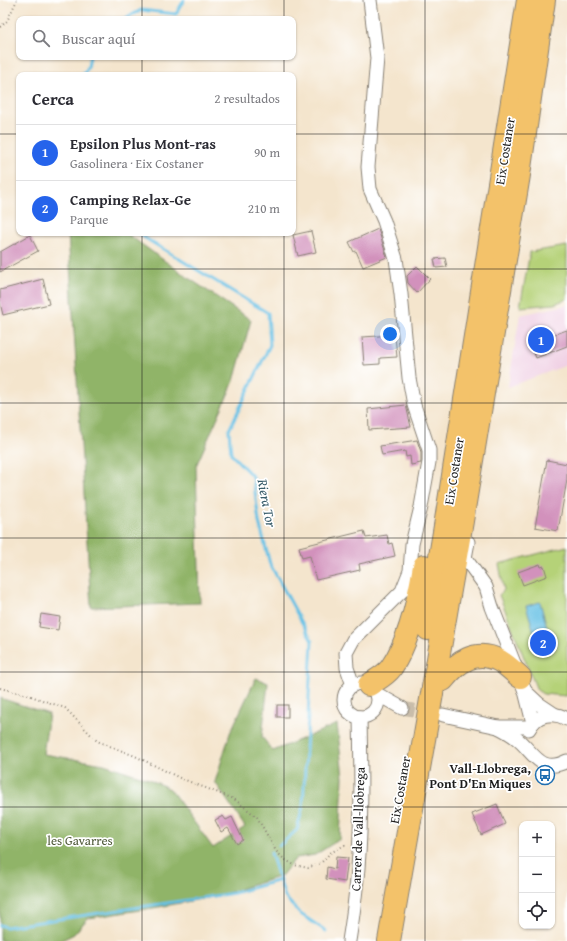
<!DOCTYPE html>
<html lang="es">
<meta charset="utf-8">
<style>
body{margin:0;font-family:"Gentium Book Plus",serif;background:#f7f7f7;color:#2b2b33}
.controls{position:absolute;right:12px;bottom:12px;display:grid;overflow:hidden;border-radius:8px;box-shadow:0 1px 3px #0004}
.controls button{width:36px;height:36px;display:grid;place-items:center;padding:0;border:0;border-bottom:1px solid #e1e1e2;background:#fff;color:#2b2b33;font:20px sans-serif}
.you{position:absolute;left:390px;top:334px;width:14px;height:14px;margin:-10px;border:3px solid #fff;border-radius:50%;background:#1a73e8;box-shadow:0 0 0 6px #1a73e833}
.badge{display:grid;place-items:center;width:26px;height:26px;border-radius:50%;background:#2563eb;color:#fff;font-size:13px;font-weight:700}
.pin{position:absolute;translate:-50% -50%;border:2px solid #fff;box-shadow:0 1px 4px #0006}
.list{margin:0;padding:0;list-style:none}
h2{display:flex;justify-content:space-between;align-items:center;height:52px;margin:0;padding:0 16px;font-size:17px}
h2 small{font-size:13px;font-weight:400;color:#7c7c81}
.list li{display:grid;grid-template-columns:26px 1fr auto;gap:12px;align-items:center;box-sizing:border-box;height:56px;padding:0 16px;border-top:1px solid #e1e1e2}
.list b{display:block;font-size:15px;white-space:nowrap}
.list p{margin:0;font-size:13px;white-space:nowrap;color:#7c7c81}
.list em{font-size:13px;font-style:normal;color:#7c7c81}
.icon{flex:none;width:22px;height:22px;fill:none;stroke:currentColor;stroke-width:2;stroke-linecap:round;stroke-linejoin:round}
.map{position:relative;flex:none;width:567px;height:941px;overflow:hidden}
.search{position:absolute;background:#fff;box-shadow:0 1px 3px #0004;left:16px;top:16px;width:280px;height:44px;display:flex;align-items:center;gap:10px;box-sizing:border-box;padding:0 14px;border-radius:8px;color:#7c7c81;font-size:15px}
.panel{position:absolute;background:#fff;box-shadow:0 1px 3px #0004;left:16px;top:72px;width:280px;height:164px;border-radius:8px}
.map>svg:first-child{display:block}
</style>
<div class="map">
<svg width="567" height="941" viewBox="0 0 567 941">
<rect width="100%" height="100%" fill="#fff"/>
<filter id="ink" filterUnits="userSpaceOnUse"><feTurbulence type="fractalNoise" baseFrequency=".025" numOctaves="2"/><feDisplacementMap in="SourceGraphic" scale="8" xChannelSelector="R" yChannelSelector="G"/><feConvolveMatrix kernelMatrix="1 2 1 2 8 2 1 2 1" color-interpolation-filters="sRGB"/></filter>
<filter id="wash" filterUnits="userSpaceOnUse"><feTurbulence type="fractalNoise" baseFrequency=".012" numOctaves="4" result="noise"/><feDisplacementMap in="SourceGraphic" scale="16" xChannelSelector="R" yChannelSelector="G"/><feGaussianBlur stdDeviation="0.9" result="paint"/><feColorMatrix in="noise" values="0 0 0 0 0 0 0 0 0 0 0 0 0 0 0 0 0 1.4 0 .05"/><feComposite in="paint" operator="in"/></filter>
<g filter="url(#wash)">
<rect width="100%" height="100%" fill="#f4e5cd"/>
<!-- built -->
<path fill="#f0d0e4" d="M567,305V365L508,387L520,315Z"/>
<!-- green -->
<g fill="#b5d278" stroke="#68774a">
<path d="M567,246V299L554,304L520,307L530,252Z"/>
<path d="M567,546V696L543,694L537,690L499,595L504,590L499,564Z"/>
</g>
<!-- forest -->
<g fill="#90b468" stroke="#566842">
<path d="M68,233H126L190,279L251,320L234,381L196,466L200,603L91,607Z"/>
<path d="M256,678L268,683L262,737L273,751L337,724L343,777L340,839L315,855L296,858L281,876L218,896L153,908L88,918L74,934L60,941H0V698L49,714L43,754L104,764L149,779L170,789L213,848L245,827L215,782L230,733Z"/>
</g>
<!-- water -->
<path fill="#68c1e5" stroke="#426e80" d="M540,602L552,645L539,648L526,606Z"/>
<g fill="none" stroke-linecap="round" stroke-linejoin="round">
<!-- stream -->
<g stroke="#68c1e5" stroke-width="3">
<path d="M124,19L141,10L176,14L184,0"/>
<path d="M83,75L88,67L90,57"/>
<path d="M139,233L145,238L268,313L270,345L229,430L231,454L253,477L259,522L270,564L312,641L303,806L297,830L279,846"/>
<path d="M271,853L285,897L299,913L326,931"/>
<path d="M0,925L6,927L234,893L280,880"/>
</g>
</g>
<g id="blocks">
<!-- building -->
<g fill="#d291bc">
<path d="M378,229L387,257L363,267L356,251L354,252L349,242Z"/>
<path d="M311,231L316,252L298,256L293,235Z"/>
<path d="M30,235L38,251L0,272V252Z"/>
<path d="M445,258L447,267L436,268L434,259Z"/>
<path d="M417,266L430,279L417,293L408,283L407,276Z"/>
<path d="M43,279L49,304L3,315L0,303V290Z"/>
<path d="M567,330V346L536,358L530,343Z"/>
<path d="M395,335L397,357L380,358V364L364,365L362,337Z"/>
<path d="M406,405L411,427L369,430L368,409Z"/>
<path d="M417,440L421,452V463L411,465L410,456L406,457L405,451L382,455L380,446Z"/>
<path d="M547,460L567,464V480L558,531L535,527Z"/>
<path d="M364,531L366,538L387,535L389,544L392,543L395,556L359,564L360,570L316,580L310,556L302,558L299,547Z"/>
<path d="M540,564L541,567L544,566L547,576L523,585L518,572Z"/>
<path d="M41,614L60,617L58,630L39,627Z"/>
<rect x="277" y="705" width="11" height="12"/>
<path d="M497,804L505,824L481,835L472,814Z"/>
<path d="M223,816L226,820L232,817L243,840L237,844L228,828L221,832L215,820Z"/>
<path d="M336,857L348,858L345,882L326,879L327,867L335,869Z"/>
</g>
</g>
</g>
<g filter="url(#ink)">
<use href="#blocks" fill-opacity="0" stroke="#888074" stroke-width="1"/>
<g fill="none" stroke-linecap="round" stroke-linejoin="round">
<!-- minor-tunnel -->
<path stroke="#c9bdaa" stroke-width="13" stroke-dasharray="13 6" stroke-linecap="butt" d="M402,708L435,714"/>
<defs>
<g id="minor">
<path d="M468,542L465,558L486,587L492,607L525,691L533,723"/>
<circle cx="361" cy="700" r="17"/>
<path d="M353,685L347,668L346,653L353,640L402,591L410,571L412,544L421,507L429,462V450L414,405L409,378L401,294L396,259L384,221L370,189L368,167L377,58L370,0"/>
<path d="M525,691L539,704L554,714"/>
<path d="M377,694L402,708"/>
<path d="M443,715L498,727H530"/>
<path d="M498,727C504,730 511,734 516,738C534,752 540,775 567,761"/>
<path d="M529,729C536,714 553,711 567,719"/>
<path d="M349,941C353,917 356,892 358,868C362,818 361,767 360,717"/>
</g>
<g id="motorway">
<path d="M428,629L446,520L528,0"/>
<path d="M443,680C457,662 476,648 500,661C507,665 513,671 520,677"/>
<path d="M369,685C376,680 386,675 391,668C409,642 419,597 424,566"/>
<path d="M389,941L462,521L519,175L544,0"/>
</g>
</defs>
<!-- minor casing -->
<use href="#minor" stroke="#888074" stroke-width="15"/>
<!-- motorway casing -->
<use href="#motorway" stroke="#888074" stroke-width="24"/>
<!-- path -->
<g stroke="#888074" stroke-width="2" stroke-dasharray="1 3" stroke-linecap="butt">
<path d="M0,27L7,21L17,0"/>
<path d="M0,688L28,695L65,708L97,741L135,756L180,778L234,799L257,817L276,851L284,859L294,865L308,868L321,863L330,853L345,845L348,846"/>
</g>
<!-- minor -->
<use href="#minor" stroke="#fff" stroke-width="13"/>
<!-- motorway -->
<use href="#motorway" stroke="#f3c26a" stroke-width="22"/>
</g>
</g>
<!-- grid -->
<path fill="none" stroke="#1c1c1c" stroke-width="1" stroke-opacity="0.55" d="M142,0V19M284,0V19M425,0V941M142,57V75M284,57V75M0,134H19M293,134H567M142,233V941M284,233V941M0,269H567M0,403H567M0,538H567M0,672H567M0,807H567"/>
<!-- icons -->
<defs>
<symbol id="bus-ring" viewBox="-11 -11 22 22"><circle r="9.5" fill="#fff" stroke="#1f6fb2" stroke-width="1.5"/><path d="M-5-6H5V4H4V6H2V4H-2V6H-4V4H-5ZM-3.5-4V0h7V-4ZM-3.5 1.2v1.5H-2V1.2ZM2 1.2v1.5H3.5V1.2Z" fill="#1f6fb2"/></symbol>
</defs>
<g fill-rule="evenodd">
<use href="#bus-ring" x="534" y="764" width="22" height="22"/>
</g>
<g text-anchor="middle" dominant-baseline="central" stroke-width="3.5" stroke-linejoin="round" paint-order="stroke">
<!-- street labels -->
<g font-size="13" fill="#1c1c1c" stroke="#fff">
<text transform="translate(505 151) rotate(-81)">Eix Costaner</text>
<text transform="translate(454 471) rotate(-81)">Eix Costaner</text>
<text transform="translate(400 790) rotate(-80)">Eix Costaner</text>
<text transform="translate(358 829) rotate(-88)">Carrer de Vall-llobrega</text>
</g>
<!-- poi labels -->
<g font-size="13" font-weight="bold" fill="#1c1c1c" stroke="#fff" text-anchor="end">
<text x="531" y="768">Vall-Llobrega,<tspan x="531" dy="15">Pont D'En Miques</tspan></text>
</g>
<!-- park labels -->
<g font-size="13" fill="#525c3c" stroke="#fff">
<text x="80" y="840">les Gavarres</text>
</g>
<!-- water labels -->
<g font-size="14" font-style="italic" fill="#3a5e6c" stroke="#fff">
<text transform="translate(267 503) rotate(79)">Riera Tor</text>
</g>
</g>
</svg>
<div class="controls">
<button>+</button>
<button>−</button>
<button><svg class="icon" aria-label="locate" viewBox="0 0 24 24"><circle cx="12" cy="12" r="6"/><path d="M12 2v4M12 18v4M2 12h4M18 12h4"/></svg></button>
</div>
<div class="you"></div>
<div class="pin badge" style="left:541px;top:340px">1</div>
<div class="pin badge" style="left:543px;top:643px">2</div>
<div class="search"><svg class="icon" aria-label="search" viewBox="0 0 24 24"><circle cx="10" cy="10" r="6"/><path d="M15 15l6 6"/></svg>Buscar aquí</div>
<section class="panel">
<h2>Cerca<small>2 resultados</small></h2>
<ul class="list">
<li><span class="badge">1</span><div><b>Epsilon Plus Mont-ras</b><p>Gasolinera · Eix Costaner</p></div><em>90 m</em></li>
<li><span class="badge">2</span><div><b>Camping Relax-Ge</b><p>Parque</p></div><em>210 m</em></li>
</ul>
</section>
</div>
